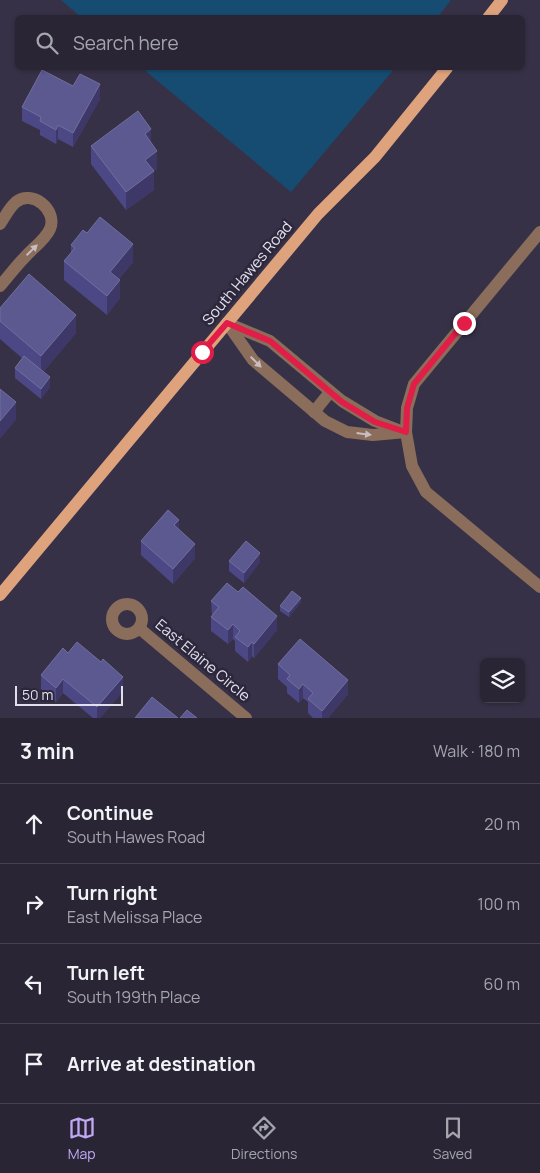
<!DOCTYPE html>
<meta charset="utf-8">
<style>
body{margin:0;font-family:Manrope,sans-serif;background:#312d3d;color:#f1f3f6}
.controls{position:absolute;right:15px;bottom:15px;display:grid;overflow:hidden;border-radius:8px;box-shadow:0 1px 4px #0004}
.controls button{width:45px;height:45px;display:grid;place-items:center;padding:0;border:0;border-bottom:1px solid #454250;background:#292535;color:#f1f3f6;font:25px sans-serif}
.scale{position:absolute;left:15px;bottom:12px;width:108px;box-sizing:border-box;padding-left:5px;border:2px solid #e2dfed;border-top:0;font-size:14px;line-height:18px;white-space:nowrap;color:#e2dfed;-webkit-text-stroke:4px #2d273c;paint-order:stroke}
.stop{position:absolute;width:15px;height:15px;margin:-11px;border:4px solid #e11d48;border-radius:50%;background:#fff}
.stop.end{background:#e11d48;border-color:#fff;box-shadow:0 1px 5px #0008}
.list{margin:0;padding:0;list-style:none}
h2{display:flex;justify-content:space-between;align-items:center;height:65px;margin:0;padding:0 20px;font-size:21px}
h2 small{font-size:16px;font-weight:400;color:#a5a5ad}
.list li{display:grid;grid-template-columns:32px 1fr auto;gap:15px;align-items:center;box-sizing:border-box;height:80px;padding:0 20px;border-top:1px solid #454250}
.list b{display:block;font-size:19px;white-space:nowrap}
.list p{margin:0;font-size:16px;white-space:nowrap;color:#a5a5ad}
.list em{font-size:16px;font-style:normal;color:#a5a5ad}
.icon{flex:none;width:28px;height:28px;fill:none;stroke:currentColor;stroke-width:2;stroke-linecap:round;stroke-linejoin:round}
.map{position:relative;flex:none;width:540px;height:718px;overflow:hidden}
.search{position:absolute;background:#292535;box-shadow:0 1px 4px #0004;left:15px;right:15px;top:15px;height:55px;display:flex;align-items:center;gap:12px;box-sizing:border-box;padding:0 18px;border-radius:8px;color:#a5a5ad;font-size:19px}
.sheet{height:385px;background:#292535}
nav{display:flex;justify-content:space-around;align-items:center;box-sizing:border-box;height:70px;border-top:1px solid #454250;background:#292535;font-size:14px;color:#a5a5ad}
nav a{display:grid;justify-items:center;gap:2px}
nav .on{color:#c0a8f4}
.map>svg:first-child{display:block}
</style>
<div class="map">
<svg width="540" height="718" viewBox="0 0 540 718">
<rect width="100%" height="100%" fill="#373147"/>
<!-- water -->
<g fill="#164c71">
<path d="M61,0H451L437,18H82Z"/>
<path d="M142,68H395L291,192Z"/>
</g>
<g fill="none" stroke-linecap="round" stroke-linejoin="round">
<!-- minor -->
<g stroke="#8a6d5a" stroke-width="12">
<path d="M0,224C5,217 9,208 16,202C32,189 58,210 50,229C45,240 33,248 25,257C16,266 8,277 0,286"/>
<path d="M540,232L414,384L407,408L406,432L412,466L426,492L540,587"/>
<path d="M227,323L253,360L325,421L347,432L373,435L406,432"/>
<path d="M227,323L270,341L342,401L375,421L401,431"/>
<path d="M314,412L330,392"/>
<circle cx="127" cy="619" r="15"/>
<path d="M139,628L246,718"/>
</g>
<!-- major -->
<g stroke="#dea37c" stroke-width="12">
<path d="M488,18L502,0"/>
<path d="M0,595L318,214L375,157L447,68"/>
</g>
</g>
<!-- wall -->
<g fill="#4c4885">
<path d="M73,86L100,99L73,147L58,139L56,144L40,135V130L22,121V107Z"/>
<path d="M151,143L157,169L154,171V190L126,210L91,164V146Z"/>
<path d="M87,233L133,262L119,279L120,298L107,315L64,280V261L71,253V245Z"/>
<path d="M0,308L76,333L43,372L50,387L41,399L15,378V368L22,358L0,339Z"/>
<path d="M179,529L195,558L173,584L141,555V541Z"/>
<path d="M229,561L260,562L244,583L229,571Z"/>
<path d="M211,601L277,630L254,658L252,656L248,662L235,651V641L233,639L228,644L211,631V617L212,616Z"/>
<path d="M301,602L289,617L280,611V606Z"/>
<path d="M278,664L348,694L328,718H313L308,713V702L303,698L299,703L287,693V687L278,679Z"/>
<path d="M41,675L123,691L100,718H93L63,693L56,702L41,689Z"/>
</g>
<!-- shaded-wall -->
<g fill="#3d3867">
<path d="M100,84V99L73,147V133Z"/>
<path d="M58,125V139L56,144V130Z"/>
<path d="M151,129V148L145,134Z"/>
<path d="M157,151V169L154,171V190L126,210V192L145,160Z"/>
<path d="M133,244V262L110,290V272Z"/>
<path d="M120,280V298L107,315V296Z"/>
<path d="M76,315V333L41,375V356Z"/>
<path d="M50,377V387L41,399V389Z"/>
<path d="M16,402V420L0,439V456V421Z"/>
<path d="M179,520V534L174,525Z"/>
<path d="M195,544V558L173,584V569Z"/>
<path d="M260,553V562L244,583V573Z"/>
<path d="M301,598V602L289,617V612Z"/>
<path d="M277,616V630L254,658V644Z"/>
<path d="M233,624V639L228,644V630Z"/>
<path d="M252,642V656L248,662V647Z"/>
<path d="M123,677V691L100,718H97V707Z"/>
<path d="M63,679V693L56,702V688Z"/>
<path d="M348,680V694L328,718H322V711Z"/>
<path d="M303,684V698L299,703V689Z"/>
</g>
<!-- building -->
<g fill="#5c5990" stroke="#716e9f">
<path d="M42,70L73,86L80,74L100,84L73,133L58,125L56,130L40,121L41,117L22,107Z"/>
<path d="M138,111L151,129L145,134L157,151L145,160L154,171L126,192L91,146Z"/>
<path d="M100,217L133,244L110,272L120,280L107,296L64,261L75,248L71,245L83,230L87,233Z"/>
<path d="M29,274L76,315L41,356L0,321V308Z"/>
<path d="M24,356L50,377L41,389L15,368Z"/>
<path d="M0,389L16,402L0,421Z"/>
<path d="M168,510L179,520L174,525L195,544L173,569L141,541Z"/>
<path d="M246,541L260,553L244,573L229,561Z"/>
<path d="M227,583L238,592L243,587L277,616L254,644L252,642L248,647L235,637L240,631L233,624L228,630L211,617L219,607L211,601Z"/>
<path d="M292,591L301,598L289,612L280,606Z"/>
<path d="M300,639L348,680L322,711L308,699L313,693L303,684L299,689L287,679L290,675L278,664Z"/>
<path d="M77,642L101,662L103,659L123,677L97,707L63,679L56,688L41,675L63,648L68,653Z"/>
<path d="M152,697L178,718H135Z"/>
<path d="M187,710L197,718H180Z"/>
</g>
<!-- one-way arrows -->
<defs><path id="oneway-solid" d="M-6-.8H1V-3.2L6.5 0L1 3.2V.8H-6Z" transform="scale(1.25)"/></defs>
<g fill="#c8bdc1">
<use href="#oneway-solid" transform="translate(32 250) rotate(-44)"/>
<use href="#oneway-solid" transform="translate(256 362) rotate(45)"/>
<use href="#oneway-solid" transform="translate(364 434) rotate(7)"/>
</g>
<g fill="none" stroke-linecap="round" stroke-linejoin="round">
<!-- route -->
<path stroke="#e11d48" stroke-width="6" d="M202,352L227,323L270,341L342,402L375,422L406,432L407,408L414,384L464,323"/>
</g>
<g text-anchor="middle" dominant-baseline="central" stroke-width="5" stroke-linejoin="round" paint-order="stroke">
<!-- street labels -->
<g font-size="15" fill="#e2dfed" stroke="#2d273c">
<text transform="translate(247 273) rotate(-50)">South Hawes Road</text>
<text transform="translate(203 660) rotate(40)">East Elaine Circle</text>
</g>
</g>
</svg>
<div class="controls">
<button><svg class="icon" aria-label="layers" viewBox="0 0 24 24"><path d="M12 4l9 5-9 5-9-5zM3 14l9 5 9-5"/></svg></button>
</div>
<div class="scale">50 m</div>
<div class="stop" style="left:202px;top:352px"></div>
<div class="stop end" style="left:464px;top:323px"></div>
<div class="search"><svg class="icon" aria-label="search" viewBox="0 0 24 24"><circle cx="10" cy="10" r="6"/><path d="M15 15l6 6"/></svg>Search here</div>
</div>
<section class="sheet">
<h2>3 min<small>Walk · 180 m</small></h2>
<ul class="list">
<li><svg class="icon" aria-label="ahead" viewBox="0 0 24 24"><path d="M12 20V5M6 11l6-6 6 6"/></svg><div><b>Continue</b><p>South Hawes Road</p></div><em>20 m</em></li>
<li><svg class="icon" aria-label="right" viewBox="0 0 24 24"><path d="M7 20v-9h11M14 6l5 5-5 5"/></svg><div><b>Turn right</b><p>East Melissa Place</p></div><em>100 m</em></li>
<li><svg class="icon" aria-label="left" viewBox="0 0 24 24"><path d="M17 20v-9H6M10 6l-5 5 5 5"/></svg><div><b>Turn left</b><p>South 199th Place</p></div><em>60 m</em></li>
<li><svg class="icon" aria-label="arrive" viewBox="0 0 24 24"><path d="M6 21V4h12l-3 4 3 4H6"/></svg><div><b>Arrive at destination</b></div></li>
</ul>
</section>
<nav>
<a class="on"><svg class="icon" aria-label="map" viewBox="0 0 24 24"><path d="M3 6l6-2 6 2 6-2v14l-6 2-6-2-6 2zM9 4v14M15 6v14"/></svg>Map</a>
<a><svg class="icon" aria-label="directions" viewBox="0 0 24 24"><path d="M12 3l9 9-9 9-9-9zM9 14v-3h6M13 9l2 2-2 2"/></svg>Directions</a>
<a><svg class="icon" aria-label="saved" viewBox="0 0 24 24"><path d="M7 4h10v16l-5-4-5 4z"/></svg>Saved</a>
</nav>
